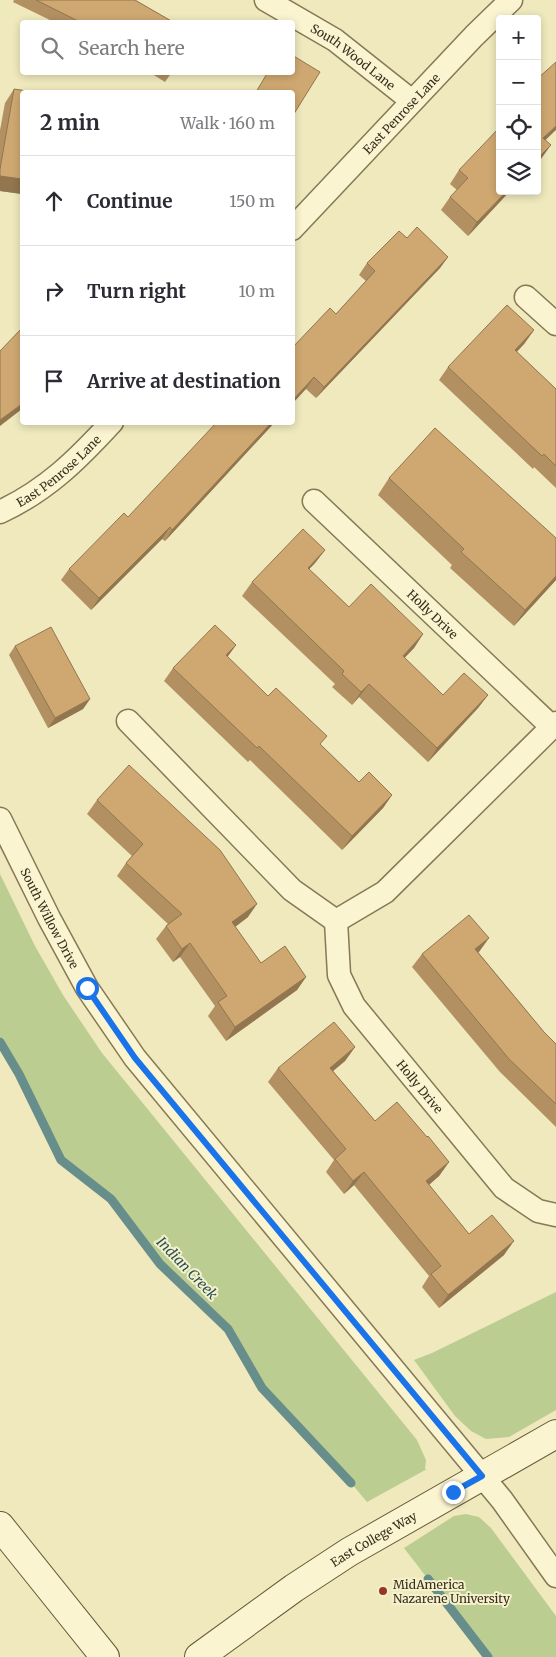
<!DOCTYPE html>
<meta charset="utf-8">
<style>
body{margin:0;font-family:Merriweather,serif;background:#f2f2f3;color:#2b2b33}
.controls{position:absolute;right:15px;top:15px;display:grid;overflow:hidden;border-radius:5px;box-shadow:0 2px 8px #0003}
.controls button{width:45px;height:45px;display:grid;place-items:center;padding:0;border:0;border-bottom:1px solid #e1e1e2;background:#fff;color:#2b2b33;font:25px sans-serif}
.stop{position:absolute;width:15px;height:15px;margin:-11px;border:4px solid #1a73e8;border-radius:50%;background:#fff}
.stop.end{background:#1a73e8;border-color:#fff;box-shadow:0 1px 5px #0008}
.list{margin:0;padding:0;list-style:none}
h2{display:flex;justify-content:space-between;align-items:center;height:65px;margin:0;padding:0 20px;font-size:21px}
h2 small{font-size:16px;font-weight:400;color:#7c7c81}
.list li{display:grid;grid-template-columns:32px 1fr auto;gap:15px;align-items:center;box-sizing:border-box;height:90px;padding:0 20px;border-top:1px solid #e1e1e2}
.list b{display:block;font-size:19px;white-space:nowrap}
.list em{font-size:16px;font-style:normal;color:#7c7c81}
.icon{flex:none;width:28px;height:28px;fill:none;stroke:currentColor;stroke-width:2;stroke-linecap:round;stroke-linejoin:round}
.map{position:relative;flex:none;width:556px;height:1657px;overflow:hidden}
.search{position:absolute;background:#fff;box-shadow:0 2px 8px #0003;left:20px;top:20px;width:275px;height:55px;display:flex;align-items:center;gap:12px;box-sizing:border-box;padding:0 18px;border-radius:5px;color:#7c7c81;font-size:19px}
.panel{position:absolute;background:#fff;box-shadow:0 2px 8px #0003;left:20px;top:90px;width:275px;height:335px;border-radius:5px}
.map>svg:first-child{display:block}
</style>
<div class="map">
<svg width="556" height="1657" viewBox="0 0 556 1657">
<rect width="100%" height="100%" fill="#efe9bd"/>
<!-- green -->
<g fill="#bccd91">
<path d="M0,874L35,946L63,995L102,1053L417,1440L426,1460L425,1469H427L367,1502L351,1483L262,1388L228,1329L160,1264L111,1199L61,1160L19,1074L0,1042Z"/>
<path d="M556,1292V1410L509,1437L486,1439L471,1431L455,1416L414,1360L432,1353Z"/>
<path d="M466,1514L479,1517L491,1528L556,1616V1657H488L404,1548L454,1516Z"/>
</g>
<g fill="none" stroke-linecap="round" stroke-linejoin="round">
<!-- stream -->
<g stroke="#688e8b" stroke-width="9">
<path d="M0,1042L19,1074L61,1160L111,1199L160,1264L228,1329L262,1388L351,1483"/>
<path d="M428,1579L488,1657"/>
</g>
<defs>
<g id="street">
<path id="s1" d="M266,0L335,40L412,101"/>
<path id="s2" d="M292,229L474,36L511,0"/>
<path d="M526,297L556,324"/>
<path id="s3" d="M314,501L552,727"/>
<path id="s4" d="M0,512C47,490 77,460 112,422"/>
<path d="M128,721L292,890L336,921"/>
<path id="s5" d="M556,723L385,892L336,921L339,975L354,1006L504,1188L538,1211L556,1215"/>
<path id="s6" d="M0,819L49,918L87,988L135,1058L502,1500L556,1576"/>
</g>
<g id="secondary">
<path d="M0,1526L105,1657"/>
<path id="s7" d="M199,1657L294,1588L349,1552L556,1434"/>
</g>
</defs>
<!-- street casing -->
<use href="#street" stroke="#877856" stroke-width="25"/>
<!-- secondary casing -->
<use href="#secondary" stroke="#695939" stroke-width="30"/>
<!-- street -->
<use href="#street" stroke="#faf4d0" stroke-width="22"/>
<!-- secondary -->
<use href="#secondary" stroke="#faf4d0" stroke-width="28"/>
</g>
<!-- wall -->
<g fill="#b29061">
<path d="M14,0H135L173,22H54L13,2Z"/>
<path d="M149,72H172L165,82Z"/>
<path d="M14,89L22,194L0,191V130L5,103Z"/>
<path d="M459,170L500,191H510L468,236L441,210L450,197L457,190L450,184Z"/>
<path d="M407,238L448,257L440,268L316,398L306,389L336,314L366,281L359,275L367,263Z"/>
<path d="M534,330L524,344L517,352L556,389V488L534,467L533,469L439,380L448,367Z"/>
<path d="M275,422L165,541L162,539L91,610L61,580L69,569L128,517Z"/>
<path d="M389,478L556,538V580L514,626L450,568L452,565L378,495Z"/>
<path d="M325,550L315,563L309,569L349,607L423,634L414,648L404,658L443,695H488L478,708L428,762L359,697L352,705L332,687L335,684L242,596L252,582Z"/>
<path d="M236,645L227,657L268,696L321,745L359,782L392,795L383,808L342,850L250,760L248,762L164,681L173,668Z"/>
<path d="M15,646L90,699L83,709L48,728L9,655Z"/>
<path d="M97,800L248,917L235,927L261,963L306,977L297,990L226,1041L208,1016L215,1006L180,957L173,962L156,939L166,926L168,924L117,876L126,863L132,856L87,814Z"/>
<path d="M489,938L478,952L544,1032L556,1044V1127L500,1072L412,967L422,954Z"/>
<path d="M355,1047L345,1061L333,1071L375,1121L427,1137L449,1162L439,1176L429,1185L469,1234L504,1255L439,1308L422,1287L429,1276L354,1185L344,1194L326,1172L334,1160L268,1082L278,1068Z"/>
</g>
<!-- shaded-wall -->
<g fill="#91764f">
<path d="M556,126V130L537,148L543,138Z"/>
<path d="M551,145L541,159L537,163V159Z"/>
<path d="M0,176L22,179V194L0,191Z"/>
<path d="M507,191H510L468,236L477,222Z"/>
<path d="M448,257L440,268L316,398L324,387Z"/>
<path d="M534,330L524,344L505,363L515,350Z"/>
<path d="M314,377L306,389L292,404V401Z"/>
<path d="M22,404V409L0,426V420Z"/>
<path d="M272,422H275L165,541L172,530Z"/>
<path d="M170,527L162,539L91,610L99,598Z"/>
<path d="M325,550L315,563L298,581L308,568Z"/>
<path d="M556,576V580L514,626L525,610Z"/>
<path d="M423,634L414,648L393,670L403,656Z"/>
<path d="M236,645L226,659V655Z"/>
<path d="M369,684L359,697L352,705L361,692Z"/>
<path d="M488,695L478,708L428,762L437,748Z"/>
<path d="M90,699L83,709L48,728L55,718Z"/>
<path d="M392,795L383,808L342,850L352,836Z"/>
<path d="M257,904L248,917L223,936L232,922Z"/>
<path d="M489,938L479,952L466,962L475,949Z"/>
<path d="M190,943L180,957L173,962L182,949Z"/>
<path d="M306,977L297,990L226,1041L235,1027Z"/>
<path d="M355,1047L345,1061L321,1081L330,1068Z"/>
<path d="M449,1162L439,1176L417,1195L426,1181Z"/>
<path d="M364,1172L354,1185L344,1194L353,1181Z"/>
<path d="M514,1241L504,1255L439,1308L448,1295Z"/>
</g>
<!-- building -->
<g fill="#cfa871" stroke="#91764f">
<path d="M36,0H135L173,22H80Z"/>
<path d="M292,55L320,72L292,117V92H256L268,72H292Z"/>
<path d="M556,62V126L543,138L551,145L537,159V87H538L537,79Z"/>
<path d="M14,89L34,92H22V179L0,176V169Z"/>
<path d="M500,127V191H507L477,222L450,197L468,178L459,170Z"/>
<path d="M417,227L448,257L324,387L314,377L292,401V348L330,308L336,314L375,271L367,263L399,231L407,238Z"/>
<path d="M507,305L534,330L515,350L556,389V466L544,454L542,456L448,367Z"/>
<path d="M22,328V404L0,420V351Z"/>
<path d="M217,422H272L172,530L170,527L99,598L69,569L124,513L128,517Z"/>
<path d="M435,428L556,538V576L525,610L461,552L464,549L389,478Z"/>
<path d="M303,529L325,550L308,568L349,607L371,584L423,634L403,656L443,695L464,673L488,695L437,748L369,684L361,692L342,674L344,671L252,582Z"/>
<path d="M215,625L236,645L226,655L268,696L276,688L327,736L320,744L359,782L369,772L392,795L352,836L259,746L257,748L173,668Z"/>
<path d="M51,627L90,699L55,718L15,646Z"/>
<path d="M129,765L220,850L257,904L232,922L261,963L285,946L306,977L235,1027L218,1002L227,996L190,943L182,949L166,926L182,914L126,863L143,844L97,800Z"/>
<path d="M469,915L489,938L475,949L544,1032L556,1044V1104L509,1059L422,954Z"/>
<path d="M334,1022L355,1047L330,1068L375,1121L397,1102L427,1137L428,1136L449,1162L426,1181L469,1234L492,1215L514,1241L448,1295L431,1274L441,1266L364,1172L353,1181L335,1159L346,1149L278,1068Z"/>
</g>
<g fill="none" stroke-linecap="round" stroke-linejoin="round">
<!-- route -->
<path stroke="#1a73e8" stroke-width="6" d="M87,988L135,1058L482,1476L453,1492"/>
</g>
<!-- markers -->
<circle fill="#983624" stroke="#f6f1cd" stroke-width="2" cx="383" cy="1591" r="5"/>
<g text-anchor="middle" dominant-baseline="central" stroke-width="4" stroke-linejoin="round" paint-order="stroke">
<!-- street labels -->
<g font-size="12" fill="#362d1b" stroke="#f6f1cd">
<text stroke="none"><textPath href="#s1" startOffset="104">South Wood Lane</textPath></text>
<text stroke="none"><textPath href="#s2" startOffset="159">East Penrose Lane</textPath></text>
<text stroke="none"><textPath href="#s4" startOffset="72">East Penrose Lane</textPath></text>
<text stroke="none"><textPath href="#s3" startOffset="164">Holly Drive</textPath></text>
<text stroke="none"><textPath href="#s6" startOffset="111">South Willow Drive</textPath></text>
<text stroke="none"><textPath href="#s5" startOffset="490">Holly Drive</textPath></text>
<text stroke="none"><textPath href="#s7" startOffset="211">East College Way</textPath></text>
</g>
<!-- poi labels -->
<g font-size="12" fill="#362d1b" stroke="#f6f1cd" text-anchor="start">
<text x="393" y="1584">MidAmerica<tspan x="393" dy="14">Nazarene University</tspan></text>
</g>
<!-- water labels -->
<g font-size="14" font-style="italic" fill="#295257" stroke="#f6f1cd">
<text transform="translate(187 1268) rotate(46)">Indian Creek</text>
</g>
</g>
</svg>
<div class="controls">
<button>+</button>
<button>−</button>
<button><svg class="icon" aria-label="locate" viewBox="0 0 24 24"><circle cx="12" cy="12" r="6"/><path d="M12 2v4M12 18v4M2 12h4M18 12h4"/></svg></button>
<button><svg class="icon" aria-label="layers" viewBox="0 0 24 24"><path d="M12 4l9 5-9 5-9-5zM3 14l9 5 9-5"/></svg></button>
</div>
<div class="stop" style="left:87px;top:988px"></div>
<div class="stop end" style="left:453px;top:1492px"></div>
<div class="search"><svg class="icon" aria-label="search" viewBox="0 0 24 24"><circle cx="10" cy="10" r="6"/><path d="M15 15l6 6"/></svg>Search here</div>
<section class="panel">
<h2>2 min<small>Walk · 160 m</small></h2>
<ul class="list">
<li><svg class="icon" aria-label="ahead" viewBox="0 0 24 24"><path d="M12 20V5M6 11l6-6 6 6"/></svg><div><b>Continue</b></div><em>150 m</em></li>
<li><svg class="icon" aria-label="right" viewBox="0 0 24 24"><path d="M7 20v-9h11M14 6l5 5-5 5"/></svg><div><b>Turn right</b></div><em>10 m</em></li>
<li><svg class="icon" aria-label="arrive" viewBox="0 0 24 24"><path d="M6 21V4h12l-3 4 3 4H6"/></svg><div><b>Arrive at destination</b></div></li>
</ul>
</section>
</div>
